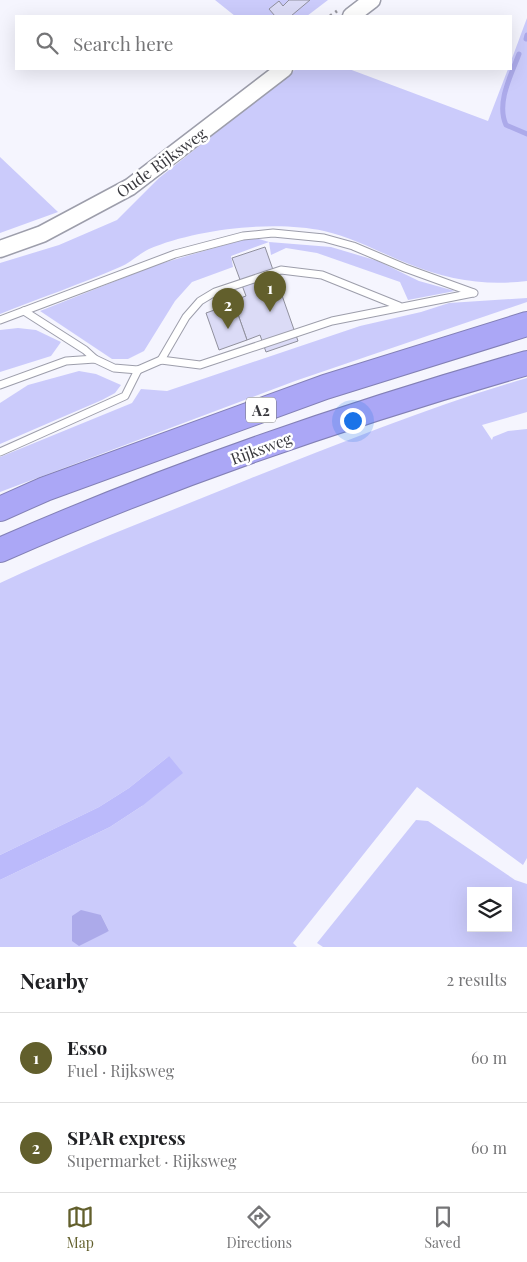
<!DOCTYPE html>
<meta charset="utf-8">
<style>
body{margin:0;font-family:"Playfair Display",serif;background:#f6f6f6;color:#202124}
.controls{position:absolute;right:15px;bottom:15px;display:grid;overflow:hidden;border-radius:0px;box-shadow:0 5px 20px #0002}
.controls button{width:45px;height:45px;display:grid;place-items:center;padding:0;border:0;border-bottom:1px solid #e0e0e0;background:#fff;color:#202124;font:25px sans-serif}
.you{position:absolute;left:352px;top:420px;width:18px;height:18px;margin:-12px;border:4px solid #fff;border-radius:50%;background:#1a73e8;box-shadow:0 0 0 8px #1a73e833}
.badge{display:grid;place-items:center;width:32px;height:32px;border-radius:50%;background:#625f2c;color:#fff;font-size:16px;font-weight:700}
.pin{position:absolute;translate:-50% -41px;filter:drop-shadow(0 1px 2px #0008)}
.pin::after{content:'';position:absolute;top:26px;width:18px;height:15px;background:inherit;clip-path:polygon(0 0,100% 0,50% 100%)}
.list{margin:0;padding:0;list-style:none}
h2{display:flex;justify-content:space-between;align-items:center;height:65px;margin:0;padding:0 20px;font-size:21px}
h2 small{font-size:16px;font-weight:400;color:#757577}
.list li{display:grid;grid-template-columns:32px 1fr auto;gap:15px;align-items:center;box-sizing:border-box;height:90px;padding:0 20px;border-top:1px solid #e0e0e0}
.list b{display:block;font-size:19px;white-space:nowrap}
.list p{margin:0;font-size:16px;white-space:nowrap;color:#757577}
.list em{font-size:16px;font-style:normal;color:#757577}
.icon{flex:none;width:28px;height:28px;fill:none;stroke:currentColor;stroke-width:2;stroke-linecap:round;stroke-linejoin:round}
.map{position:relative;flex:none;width:527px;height:947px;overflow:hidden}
.search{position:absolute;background:#fff;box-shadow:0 5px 20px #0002;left:15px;right:15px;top:15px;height:55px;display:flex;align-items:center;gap:12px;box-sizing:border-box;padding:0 18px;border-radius:0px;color:#757577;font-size:19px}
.sheet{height:245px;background:#fff}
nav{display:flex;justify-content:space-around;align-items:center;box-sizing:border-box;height:70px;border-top:1px solid #e0e0e0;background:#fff;font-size:14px;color:#757577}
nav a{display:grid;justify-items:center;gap:2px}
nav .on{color:#625f2c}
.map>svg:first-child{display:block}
</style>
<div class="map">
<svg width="527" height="947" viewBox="0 0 527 947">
<rect width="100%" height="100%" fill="#f5f5fe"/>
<!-- green -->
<g fill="#cbcbfb" fill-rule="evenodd">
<path d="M215,0H328L307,16H235Z"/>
<path d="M527,18V281C486,286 447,280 409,264C381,253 354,238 324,231C274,220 196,229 149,249C139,254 130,263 120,267C81,284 40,298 0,314V263L59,245L117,220L159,178L296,69H349L488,121L508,69H511V61Z"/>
<path d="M0,157L58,212L0,233Z"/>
<path d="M252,237L269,242L331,247L378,261L419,281L455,291L408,300L400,282L317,253L286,248L271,255L269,242L231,256L233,267L192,282L175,301L144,351L128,359H112L40,311L156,265Z"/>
<path d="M527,298V302L295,381L0,492V457L132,403L141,389L167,391L360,326L421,312L449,303Z"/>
<path d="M18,328L36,330L61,342L51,356L0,372V330Z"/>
<path d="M79,371L96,374L121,385L115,393L102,400L0,444V403L28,385Z"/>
<path d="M527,378V412L482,425L492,440L493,437L508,431L527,429V858L523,865L417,787L293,943L297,947H0V880L110,827L142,806L169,756L129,788L99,807L0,855V583C81,545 166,513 249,479C341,443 432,406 527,378ZM101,915L109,931L72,941Z"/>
<path d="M416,820L428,821L515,880L527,884V947H323L317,943ZM471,891H508V928H471Z"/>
</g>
<!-- forest -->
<path fill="#bbbafb" d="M169,756L183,773L142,806L110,827L0,880V855L99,807L129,788Z"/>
<!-- water -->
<path fill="#acaaea" d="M81,910L101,915L109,931L79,946L72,941V916Z"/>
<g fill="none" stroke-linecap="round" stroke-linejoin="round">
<!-- stream -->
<g stroke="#acaaea" stroke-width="5">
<path d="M526,39L527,35"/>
<path d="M519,54C511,75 496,103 506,125L527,134"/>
</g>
</g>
<!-- building -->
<g fill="#dbdbf6" stroke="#90909d">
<path d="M289,0H310L291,16H275L269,9L279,1L283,6Z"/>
<path d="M265,247L298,341L266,352L260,335L247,340L234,303L230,305L229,302L246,296L232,258Z"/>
<path d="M234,303L247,340L219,350L206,313Z"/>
</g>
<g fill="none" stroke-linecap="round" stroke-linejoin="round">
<defs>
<g id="service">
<path d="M24,311L85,350L95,359"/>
<path d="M0,320L175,254L243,236L273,233L324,238L353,246L405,268L474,293"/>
<path d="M161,360L186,317L200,301L215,292L281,270L322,275L399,306"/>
<path d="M0,385L66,361L95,359L114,368L138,370L161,360L200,365L332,321L473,293"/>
<path d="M0,452L125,396L138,370"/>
</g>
<g id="tertiary">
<path d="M351,16L372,0"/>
<path d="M0,249L42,234L130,187L284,69"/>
</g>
<g id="motorway">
<path d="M0,509L45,489L325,387L527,324"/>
<path d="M0,550C171,475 348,414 527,363"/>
</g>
</defs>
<!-- service casing -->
<use href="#service" stroke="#9d9eab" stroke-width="9"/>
<!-- tertiary casing -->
<use href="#tertiary" stroke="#9d9eab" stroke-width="19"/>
<!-- motorway casing -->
<use href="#motorway" stroke="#8380b6" stroke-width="26"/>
<!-- path -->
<path stroke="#97979e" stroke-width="3" stroke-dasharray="2.5 4" stroke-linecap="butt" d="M330,16L337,11"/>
<!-- service -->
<use href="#service" stroke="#fff" stroke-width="7"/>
<!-- tertiary -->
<use href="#tertiary" stroke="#fff" stroke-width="16"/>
<!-- motorway -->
<use href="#motorway" stroke="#aba7f6" stroke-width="24"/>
</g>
<g text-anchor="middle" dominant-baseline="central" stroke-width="5" stroke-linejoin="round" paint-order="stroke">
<!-- shield labels -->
<rect fill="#fff" stroke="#747478" stroke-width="1" x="246" y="397.5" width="30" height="25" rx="4"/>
<g font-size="15" font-weight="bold" fill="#39393e">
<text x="261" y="410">A2</text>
</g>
<!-- street labels -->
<g font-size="16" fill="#39393e" stroke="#fff">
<text transform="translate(161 162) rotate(-36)">Oude Rijksweg</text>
<text transform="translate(261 448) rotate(-20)">Rijksweg</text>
</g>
</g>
</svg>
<div class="controls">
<button><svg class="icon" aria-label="layers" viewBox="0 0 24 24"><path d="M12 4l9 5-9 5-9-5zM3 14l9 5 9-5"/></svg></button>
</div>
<div class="you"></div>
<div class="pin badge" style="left:270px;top:312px">1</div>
<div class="pin badge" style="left:228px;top:329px">2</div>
<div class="search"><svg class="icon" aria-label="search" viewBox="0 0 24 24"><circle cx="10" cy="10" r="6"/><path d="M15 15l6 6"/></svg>Search here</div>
</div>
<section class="sheet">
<h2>Nearby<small>2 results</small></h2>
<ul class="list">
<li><span class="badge">1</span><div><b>Esso</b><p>Fuel · Rijksweg</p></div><em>60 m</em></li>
<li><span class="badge">2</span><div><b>SPAR express</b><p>Supermarket · Rijksweg</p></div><em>60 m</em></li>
</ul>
</section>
<nav>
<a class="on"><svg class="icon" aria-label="map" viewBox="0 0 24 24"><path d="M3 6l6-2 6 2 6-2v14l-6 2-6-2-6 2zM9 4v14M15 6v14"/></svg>Map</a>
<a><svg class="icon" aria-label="directions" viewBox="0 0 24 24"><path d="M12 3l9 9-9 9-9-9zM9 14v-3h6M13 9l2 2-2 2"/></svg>Directions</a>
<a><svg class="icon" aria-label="saved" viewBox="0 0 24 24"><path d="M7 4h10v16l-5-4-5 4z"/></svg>Saved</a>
</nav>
